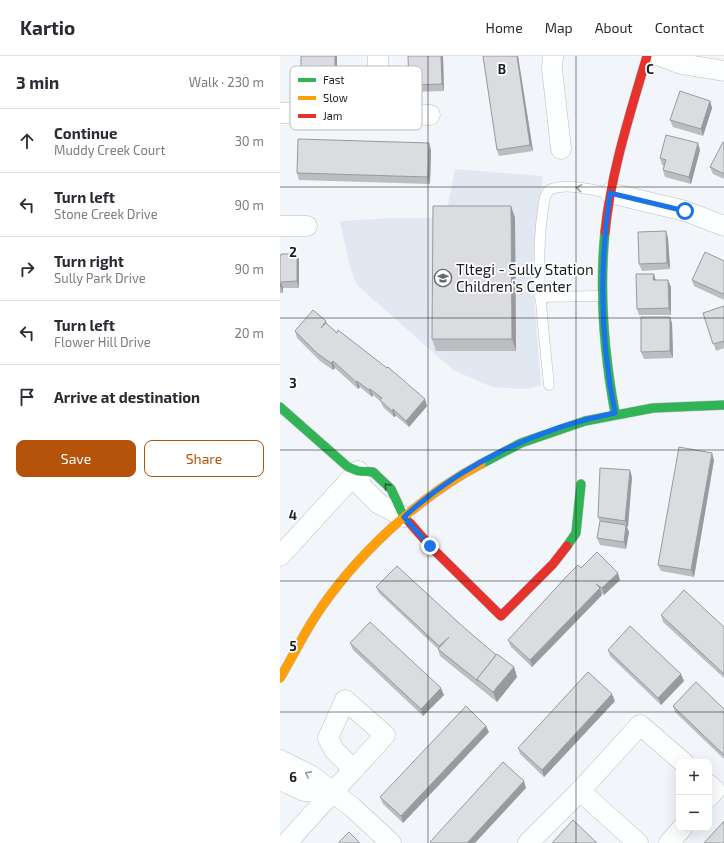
<!DOCTYPE html>
<meta charset="utf-8">
<style>
body{margin:0;font-family:"Exo 2",sans-serif;background:#f7f7f7;color:#2b2b33}
.controls{position:absolute;right:12px;bottom:12px;display:grid;overflow:hidden;border-radius:8px;box-shadow:0 4px 16px #0002}
.controls button{width:36px;height:36px;display:grid;place-items:center;padding:0;border:0;border-bottom:1px solid #e1e1e2;background:#fff;color:#2b2b33;font:20px sans-serif}
.stop{position:absolute;width:12px;height:12px;margin:-9px;border:3px solid #1a73e8;border-radius:50%;background:#fff}
.stop.end{background:#1a73e8;border-color:#fff;box-shadow:0 1px 4px #0008}
.list{margin:0;padding:0;list-style:none}
h2{display:flex;justify-content:space-between;align-items:center;height:52px;margin:0;padding:0 16px;font-size:17px}
h2 small{font-size:13px;font-weight:400;color:#7c7c81}
.list li{display:grid;grid-template-columns:26px 1fr auto;gap:12px;align-items:center;box-sizing:border-box;height:64px;padding:0 16px;border-top:1px solid #e1e1e2}
.list b{display:block;font-size:15px;white-space:nowrap}
.list p{margin:0;font-size:13px;white-space:nowrap;color:#7c7c81}
.list em{font-size:13px;font-style:normal;color:#7c7c81}
.actions{display:flex;gap:8px;padding:12px 16px}
.actions a{flex:1;padding:9px 0;border:1px solid #b45309;border-radius:8px;text-align:center;font-size:14px;color:#b45309}
.actions .main{background:#b45309;color:#fff}
.icon{flex:none;width:22px;height:22px;fill:none;stroke:currentColor;stroke-width:2;stroke-linecap:round;stroke-linejoin:round}
.map{position:relative;flex:none;width:444px;height:787px;overflow:hidden}
header{display:flex;align-items:center;gap:24px;box-sizing:border-box;height:56px;padding:0 20px;background:#fff;border-bottom:1px solid #e1e1e2}
header strong{font-size:19px}
nav{display:flex;gap:22px;margin-inline-start:auto;font-size:14px}
main{display:flex}
aside{flex:1;background:#fff}
.map>svg:first-child{display:block}
</style>
<header>
<strong>Kartio</strong>
<nav><a>Home</a><a>Map</a><a>About</a><a>Contact</a></nav>
</header>
<main>
<aside>
<h2>3 min<small>Walk · 230 m</small></h2>
<ul class="list">
<li><svg class="icon" aria-label="ahead" viewBox="0 0 24 24"><path d="M12 20V5M6 11l6-6 6 6"/></svg><div><b>Continue</b><p>Muddy Creek Court</p></div><em>30 m</em></li>
<li><svg class="icon" aria-label="left" viewBox="0 0 24 24"><path d="M17 20v-9H6M10 6l-5 5 5 5"/></svg><div><b>Turn left</b><p>Stone Creek Drive</p></div><em>90 m</em></li>
<li><svg class="icon" aria-label="right" viewBox="0 0 24 24"><path d="M7 20v-9h11M14 6l5 5-5 5"/></svg><div><b>Turn right</b><p>Sully Park Drive</p></div><em>90 m</em></li>
<li><svg class="icon" aria-label="left" viewBox="0 0 24 24"><path d="M17 20v-9H6M10 6l-5 5 5 5"/></svg><div><b>Turn left</b><p>Flower Hill Drive</p></div><em>20 m</em></li>
<li><svg class="icon" aria-label="arrive" viewBox="0 0 24 24"><path d="M6 21V4h12l-3 4 3 4H6"/></svg><div><b>Arrive at destination</b></div></li>
</ul>
<div class="actions"><a class="main">Save</a><a>Share</a></div>
</aside>
<div class="map">
<svg width="444" height="787" viewBox="0 0 444 787">
<rect width="100%" height="100%" fill="#f2f5f9"/>
<!-- built -->
<path fill="#e2e8f2" d="M175,113L263,120L252,215L261,330L243,333L212,331L173,314L77,229L70,211L60,165L112,162H151L167,154Z"/>
<g fill="none" stroke-linecap="round" stroke-linejoin="round">
<defs>
<g id="lane">
<path d="M260,241L321,240"/>
<path d="M269,329C263,267 253,202 265,141L269,134C287,126 310,134 330,137"/>
</g>
<g id="street">
<path d="M98,0V56"/>
<path d="M273,0L272,13L281,93"/>
<path d="M380,0L401,8L444,15"/>
<path d="M0,57L98,56L150,59"/>
<path d="M330,137L405,155L444,170"/>
<path d="M0,170H27"/>
<path d="M78,415L81,430L99,448L124,461"/>
<path d="M0,500L78,415"/>
<path d="M0,704L32,720L72,751L111,787"/>
<path d="M0,724L24,735L52,737"/>
<path d="M429,729L435,734L429,741"/>
<path d="M300,735L358,787"/>
<path d="M7,787C39,750 73,715 105,679L65,644L48,682L54,694L74,714"/>
<path d="M248,787L300,735L360,669L403,706"/>
<path d="M389,787L402,772"/>
</g>
<g id="fast">
<path d="M325,176C319,237 324,297 335,357"/>
<path d="M0,351L68,411L78,415L93,416L111,433L124,461L130,467"/>
<path d="M201,408L241,387L305,365L373,352L444,349"/>
<path d="M287,490L296,477L301,428"/>
</g>
<path id="slow" d="M0,622C12,602 22,581 35,561C74,501 138,441 201,408"/>
<g id="jam">
<path d="M325,176C331,116 350,58 367,0"/>
<path d="M130,467L150,490L221,560L273,508L287,490"/>
</g>
</defs>
<!-- lane casing -->
<use href="#lane" stroke="#bcbec1" stroke-width="11"/>
<!-- street casing -->
<use href="#street" stroke="#bcbec1" stroke-width="21"/>
<!-- fast casing -->
<use href="#fast" stroke="#bcbec1" stroke-width="10"/>
<!-- slow casing -->
<use href="#slow" stroke="#bcbec1" stroke-width="10"/>
<!-- jam casing -->
<use href="#jam" stroke="#bcbec1" stroke-width="10"/>
<!-- lane -->
<use href="#lane" stroke="#fdfefe" stroke-width="10"/>
<!-- street -->
<use href="#street" stroke="#fdfefe" stroke-width="20"/>
<!-- fast -->
<use href="#fast" stroke="#30b455" stroke-width="9"/>
<!-- slow -->
<use href="#slow" stroke="#ff9f0a" stroke-width="9"/>
<!-- jam -->
<use href="#jam" stroke="#e5322d" stroke-width="9"/>
</g>
<!-- wall -->
<g fill="#bbbdc1">
<path d="M21,0H57V33H23L21,27Z"/>
<path d="M163,0L164,35L131,36L129,29Z"/>
<path d="M203,0H238L253,95L219,100L217,94Z"/>
<path d="M430,45L432,52L423,80L393,71L390,64Z"/>
<path d="M444,86V123L433,118L430,111Z"/>
<path d="M151,94L150,128L19,124L17,117Z"/>
<path d="M420,94L411,128L385,121L383,114L384,110L382,109L380,102Z"/>
<path d="M231,150L235,162L236,295H156L152,283Z"/>
<path d="M386,175L388,182L390,213L362,215L359,208Z"/>
<path d="M17,198L19,204V232H3V237H0V200Z"/>
<path d="M444,205V244L414,230L412,224Z"/>
<path d="M376,224H388L391,231V259H359L357,253Z"/>
<path d="M444,250V292L436,295L423,257Z"/>
<path d="M46,265L48,269L57,277L147,350L129,371L116,360L114,361L103,351L101,346L93,339L92,341L80,331L78,333L55,312L53,314L40,305L17,282L15,275Z"/>
<path d="M392,267L393,302L364,303L361,296Z"/>
<path d="M434,404L414,521L381,515L378,509Z"/>
<path d="M352,421L347,472L349,476L346,493L320,489L317,482L320,466L318,461Z"/>
<path d="M301,512L340,524L324,539L322,537V539L252,611L231,591L228,584Z"/>
<path d="M96,531L216,599L234,611L237,621L217,646L160,600L158,593L99,537Z"/>
<path d="M381,559L444,571V622L383,566Z"/>
<path d="M70,587L164,639L143,660L73,594Z"/>
<path d="M328,594L404,625L381,649L330,600Z"/>
<path d="M335,645L264,721L240,698L238,692Z"/>
<path d="M393,650L444,653V703L395,656Z"/>
<path d="M209,676L123,767L103,748L100,741Z"/>
</g>
<!-- shaded-wall -->
<g fill="#999a9d">
<path d="M55,0H57V33L55,26Z"/>
<path d="M161,0H163L164,35L162,28Z"/>
<path d="M237,0H238L253,95L250,89Z"/>
<path d="M430,45L432,52L423,80L421,73Z"/>
<path d="M149,87L151,94L150,128L148,121Z"/>
<path d="M418,87L420,94L411,128L409,121Z"/>
<path d="M231,150L235,162L236,295L232,283Z"/>
<path d="M386,175L388,182L390,213L387,207Z"/>
<path d="M17,198L19,204V232L17,225Z"/>
<path d="M374,218L376,225L373,224Z"/>
<path d="M388,224L391,231V259L389,252Z"/>
<path d="M1,226L3,232V237L0,230Z"/>
<path d="M390,261L392,267L393,302L390,295Z"/>
<path d="M53,305L55,312L53,314L51,307Z"/>
<path d="M77,325L80,331L78,333L76,326Z"/>
<path d="M90,333L93,339L92,341L89,334Z"/>
<path d="M145,343L147,350L129,371L126,365Z"/>
<path d="M113,353L116,360L114,361L112,355Z"/>
<path d="M432,397L434,404L414,521L411,514Z"/>
<path d="M350,414L352,421L348,472L345,465Z"/>
<path d="M346,469L349,476L346,493L344,486Z"/>
<path d="M338,517L340,524L324,539L322,532Z"/>
<path d="M320,532L322,539L252,611L250,604Z"/>
<path d="M234,611L237,621L217,646L213,636Z"/>
<path d="M401,618L404,625L381,649L378,642Z"/>
<path d="M161,632L164,639L143,660L141,653Z"/>
<path d="M332,638L335,645L264,721L262,714Z"/>
<path d="M206,670L209,676L123,767L121,760Z"/>
<path d="M244,725L246,732L195,787H187Z"/>
</g>
<!-- building -->
<g fill="#dadce0" stroke="#999a9d">
<path d="M21,0H55V26L21,27Z"/>
<path d="M128,0H161L162,28L129,29Z"/>
<path d="M203,0H237L250,89L217,94Z"/>
<path d="M400,35L430,45L421,73L390,64Z"/>
<path d="M386,79L418,87L409,121L383,114L386,104L380,102Z"/>
<path d="M18,83L149,87L148,121L17,117Z"/>
<path d="M443,86H444V118L430,111Z"/>
<path d="M153,150H231L232,283H152Z"/>
<path d="M386,175L387,207L359,208L358,176Z"/>
<path d="M425,196L444,205V236L443,238L412,224Z"/>
<path d="M1,198H17V225L1,226L0,230V200H1Z"/>
<path d="M356,218H374L373,224H388L389,252L357,253Z"/>
<path d="M444,250V285L433,288L423,257Z"/>
<path d="M33,254L46,265L41,272L46,267L57,277L58,274L107,312L108,311L145,343L126,365L113,353L112,355L100,344L102,342L90,333L89,334L77,325L76,326L53,305L51,307L38,298L15,275Z"/>
<path d="M361,261H390V295L361,296Z"/>
<path d="M399,391L432,397L411,514L378,509Z"/>
<path d="M320,412L350,414L345,465L318,461Z"/>
<path d="M320,465L346,469L344,486L317,482Z"/>
<path d="M317,496L338,517L322,532L316,528L320,532L250,604L228,584L287,520L298,509L301,512Z"/>
<path d="M117,510L180,568L216,599L197,623L198,625L158,593L169,581L159,590L96,531Z"/>
<path d="M404,534L444,571V618L381,559Z"/>
<path d="M90,566L161,632L141,653L70,587Z"/>
<path d="M350,570L401,618L378,642L328,594Z"/>
<path d="M217,598L234,611L213,636L197,623Z"/>
<path d="M308,616L332,638L262,714L238,692Z"/>
<path d="M416,626L444,653V699L393,650Z"/>
<path d="M186,650L206,670L121,760L100,741Z"/>
<path d="M223,706L244,725L187,787H151L150,786Z"/>
<path d="M293,764L317,787H272Z"/>
<path d="M444,765V787H424Z"/>
<path d="M69,776L80,787H58Z"/>
</g>
<!-- one-way arrows -->
<defs><path id="oneway-chevron" d="M-2-3.5L2.5 0L-2 3.5" fill="none" stroke-width="1.6" stroke-linecap="round" stroke-linejoin="round"/></defs>
<g stroke="#97999a">
<use href="#oneway-chevron" transform="translate(299 132) rotate(-171)"/>
<use href="#oneway-chevron" transform="translate(28 718) rotate(-152)"/>
</g>
<use stroke="#246138" href="#oneway-chevron" transform="translate(107 430) rotate(-132)"/>
<g fill="none" stroke-linecap="round" stroke-linejoin="round">
<!-- route -->
<path stroke="#1a73e8" stroke-width="5" d="M150,490L124,461C182,408 258,372 335,357C320,283 319,212 330,137L405,155"/>
</g>
<!-- grid -->
<path fill="none" stroke="#1b1d20" stroke-width="1" stroke-opacity="0.55" d="M148,0V787M296,0V787M0,131H444M0,262H444M0,394H444M0,525H444M0,656H444"/>
<!-- icons -->
<defs>
<symbol id="school-ring" viewBox="-11 -11 22 22"><circle r="9.5" fill="#fff" stroke="#66696c" stroke-width="1.5"/><path d="M0-5L7-2L0 1L-7-2ZM-4 1L0 2.5L4 1V4Q0 6-4 4Z" fill="#66696c"/></symbol>
</defs>
<g fill-rule="evenodd">
<use href="#school-ring" x="153" y="212" width="20" height="20"/>
</g>
<g text-anchor="middle" dominant-baseline="central" stroke-width="3.5" stroke-linejoin="round" paint-order="stroke">
<!-- poi labels -->
<g font-size="15" fill="#1b1d20" stroke="#fff" text-anchor="start">
<text x="176" y="213">Tltegi - Sully Station<tspan x="176" dy="17">Children's Center</tspan></text>
</g>
</g>
<!-- legend -->
<rect x="10" y="10" width="132" height="64" rx="6" fill="#fff" stroke="#bbbbbc" stroke-width="1"/>
<rect x="18" y="22" width="18" height="4" fill="#30b455"/>
<rect x="18" y="40" width="18" height="4" fill="#ff9f0a"/>
<rect x="18" y="58" width="18" height="4" fill="#e5322d"/>
<g font-size="11" fill="#1b1d20">
<text x="43" y="28">Fast</text>
<text x="43" y="46">Slow</text>
<text x="43" y="64">Jam</text>
</g>
<g font-size="13" text-anchor="middle" font-weight="bold" fill="#1b1d20" stroke="#fff" stroke-width="3.5" stroke-linejoin="round" paint-order="stroke">
<text x="222" y="18">B</text>
<text x="370" y="18">C</text>
<text x="13" y="201">2</text>
<text x="13" y="332">3</text>
<text x="13" y="464">4</text>
<text x="13" y="595">5</text>
<text x="13" y="726">6</text>
</g>
</svg>
<div class="controls">
<button>+</button>
<button>−</button>
</div>
<div class="stop" style="left:405px;top:155px"></div>
<div class="stop end" style="left:150px;top:490px"></div>
</div>
</main>
